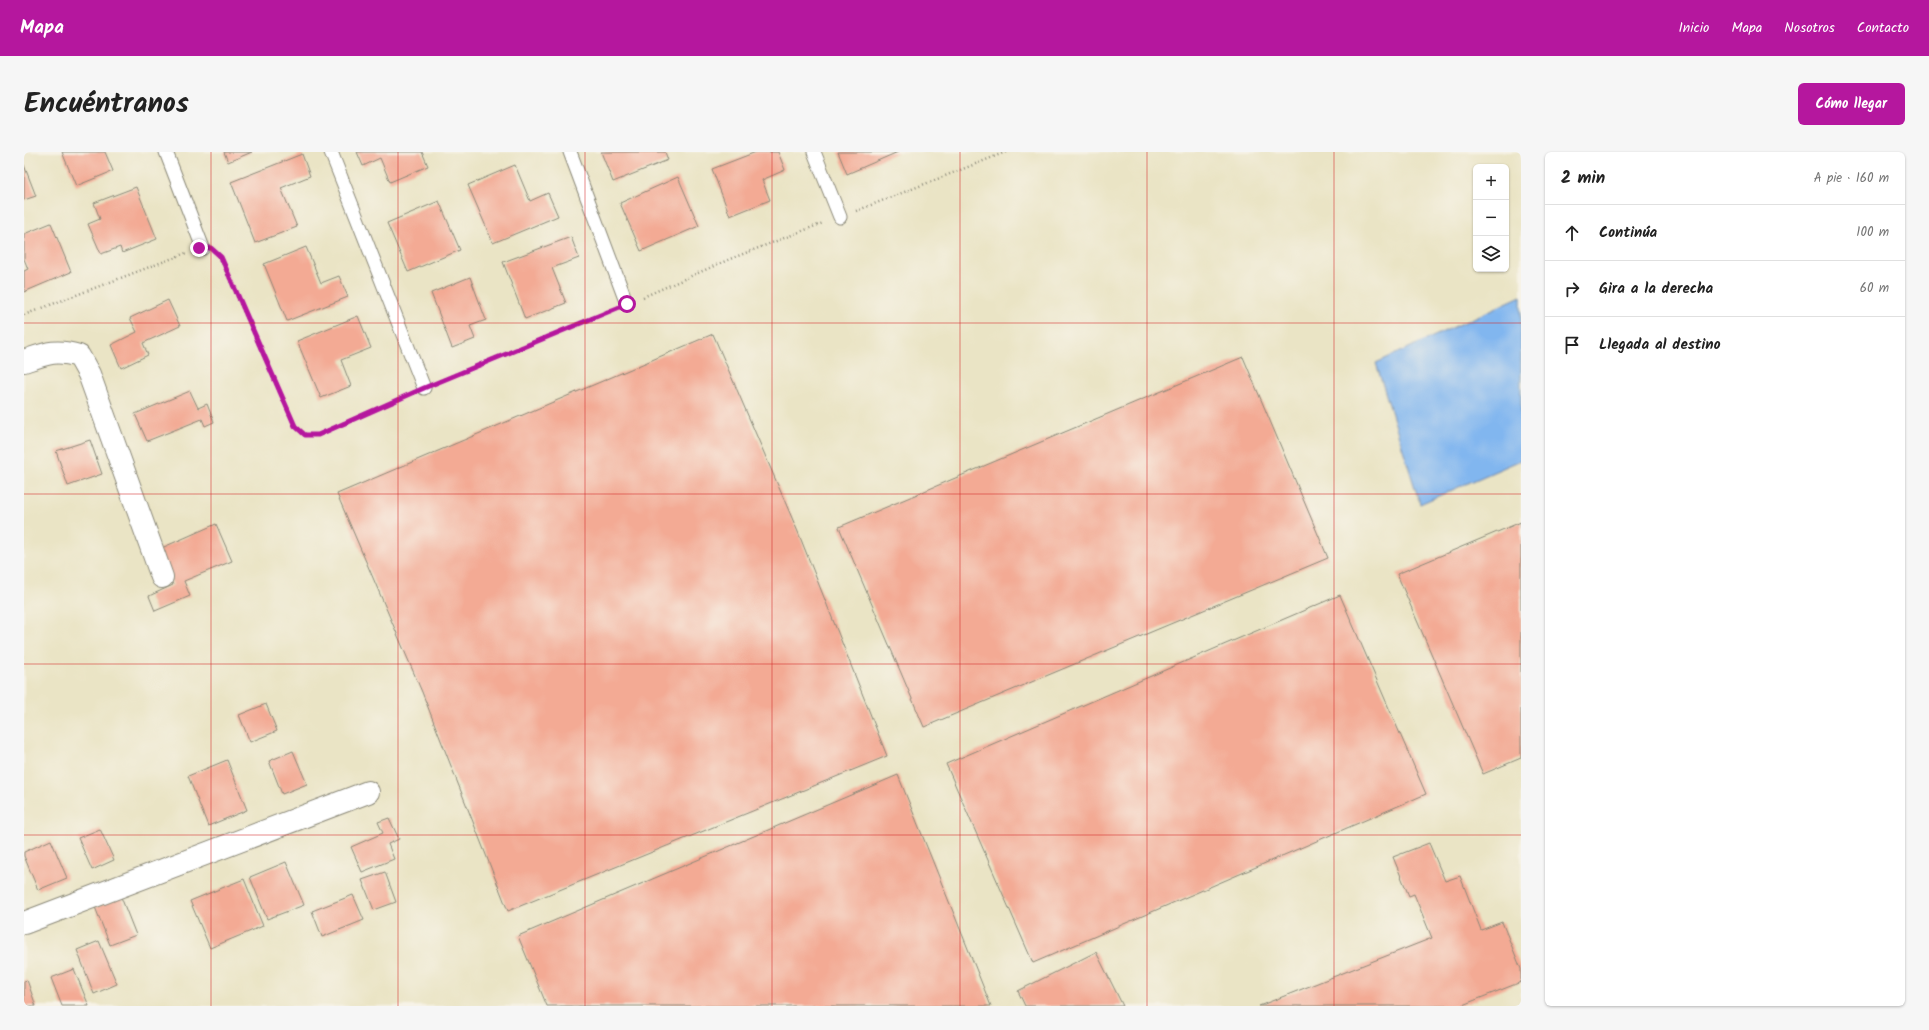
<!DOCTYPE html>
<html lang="es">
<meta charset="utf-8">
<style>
body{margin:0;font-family:Kalam,sans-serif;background:#f6f6f6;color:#222}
.controls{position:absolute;right:12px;top:12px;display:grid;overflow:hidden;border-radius:6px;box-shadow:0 1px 3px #0004}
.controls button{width:36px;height:36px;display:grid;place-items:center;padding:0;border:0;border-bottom:1px solid #e0e0e0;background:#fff;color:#222;font:20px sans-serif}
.stop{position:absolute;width:12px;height:12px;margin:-9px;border:3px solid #b5179e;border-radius:50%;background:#fff}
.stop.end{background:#b5179e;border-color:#fff;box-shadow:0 1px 4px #0008}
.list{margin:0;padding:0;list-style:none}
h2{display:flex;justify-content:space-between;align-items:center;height:52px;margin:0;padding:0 16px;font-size:17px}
h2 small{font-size:13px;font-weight:400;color:#767676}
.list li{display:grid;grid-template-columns:26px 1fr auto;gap:12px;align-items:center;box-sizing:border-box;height:56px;padding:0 16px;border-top:1px solid #e0e0e0}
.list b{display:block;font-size:15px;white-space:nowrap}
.list em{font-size:13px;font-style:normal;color:#767676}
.icon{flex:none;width:22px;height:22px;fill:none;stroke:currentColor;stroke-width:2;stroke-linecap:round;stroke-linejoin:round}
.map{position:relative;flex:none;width:1497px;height:854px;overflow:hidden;border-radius:6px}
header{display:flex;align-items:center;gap:24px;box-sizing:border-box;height:56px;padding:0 20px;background:#b5179e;color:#fff}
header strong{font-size:19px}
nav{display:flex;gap:22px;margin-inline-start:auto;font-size:14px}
.intro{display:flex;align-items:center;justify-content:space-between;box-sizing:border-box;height:96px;padding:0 24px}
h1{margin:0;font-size:28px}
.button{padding:10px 18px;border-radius:6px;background:#b5179e;color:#fff;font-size:14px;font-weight:700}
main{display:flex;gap:24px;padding:0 24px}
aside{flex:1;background:#fff;border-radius:6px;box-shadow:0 1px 3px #0004}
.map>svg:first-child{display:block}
</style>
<header>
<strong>Mapa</strong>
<nav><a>Inicio</a><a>Mapa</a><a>Nosotros</a><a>Contacto</a></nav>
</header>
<div class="intro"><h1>Encuéntranos</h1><a class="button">Cómo llegar</a></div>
<main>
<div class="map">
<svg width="1497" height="854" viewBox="0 0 1497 854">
<rect width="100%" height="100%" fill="#f7f3e8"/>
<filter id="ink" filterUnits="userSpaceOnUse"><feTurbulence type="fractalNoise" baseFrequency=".025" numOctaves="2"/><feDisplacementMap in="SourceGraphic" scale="8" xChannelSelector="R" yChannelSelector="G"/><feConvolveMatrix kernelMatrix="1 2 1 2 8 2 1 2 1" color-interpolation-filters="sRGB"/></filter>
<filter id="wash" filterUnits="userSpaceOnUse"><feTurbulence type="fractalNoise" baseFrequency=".012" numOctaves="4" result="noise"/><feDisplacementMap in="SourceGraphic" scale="16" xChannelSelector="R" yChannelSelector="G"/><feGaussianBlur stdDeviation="0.9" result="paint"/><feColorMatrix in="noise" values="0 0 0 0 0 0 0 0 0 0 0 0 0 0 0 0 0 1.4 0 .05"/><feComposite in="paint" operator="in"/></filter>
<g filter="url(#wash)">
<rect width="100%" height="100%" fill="#eae4c5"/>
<!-- water -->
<path fill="#81b6ef" stroke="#56708d" d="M1497,144V308L1396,352L1352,211Z"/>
<g id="blocks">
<!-- building -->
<g fill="#f3aa94">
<path d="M38,0H81L89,19L52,34Z"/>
<path d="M200,0H228L204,10Z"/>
<path d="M333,0H398L404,14L366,30L356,6L339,14Z"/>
<path d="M577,0H641L644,8L589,30Z"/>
<path d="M732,0H754L761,18L738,28L746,48L706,64L688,17Z"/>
<path d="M814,0H874L823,22Z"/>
<path d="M278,2L286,24L257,36L273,75L231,91L207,30Z"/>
<path d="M0,13L12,44L0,48Z"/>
<path d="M491,13L506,49L524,41L534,64L469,91L444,33Z"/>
<path d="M654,25L675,74L617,99L596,51Z"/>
<path d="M112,35L133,87L98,101L96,95L77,102L64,72L76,67L70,51Z"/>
<path d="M415,49L436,98L384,120L363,71Z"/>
<path d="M27,71L47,120L0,140V119L4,117L0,107V82Z"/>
<path d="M547,85L555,106L528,116L542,151L501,167L479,110Z"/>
<path d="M282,95L297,131L315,124L324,145L263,169L240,112Z"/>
<path d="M446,125L462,168L446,174L451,187L428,196L407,141Z"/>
<path d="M144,148L156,174L119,191L124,203L97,216L87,193L113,180L106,166Z"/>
<path d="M334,164L347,196L317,208L327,234L297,246L273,189Z"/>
<path d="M689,182L774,380L863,604L484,759L398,540L313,342Z"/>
<path d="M1219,205L1304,406L900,575L815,375Z"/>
<path d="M166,239L174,256L183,252L190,270L181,274L178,267L123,289L111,262Z"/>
<path d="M66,288L78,322L44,334L32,299Z"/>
<path d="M1497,370V606L1459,622L1373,422Z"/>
<path d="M192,372L208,409L160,429L166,444L131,459L125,444L149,433L133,398Z"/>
<path d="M1316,443L1402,642L1009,811L922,612Z"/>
<path d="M242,552L253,579L226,590L215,563Z"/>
<path d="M269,599L283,632L258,642L245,609Z"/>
<path d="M203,608L223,658L184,674L164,624Z"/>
<path d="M874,623L967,854H523L494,784Z"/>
<path d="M365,666L375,687L364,692L370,707L338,720L327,695L359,681L354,670Z"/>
<path d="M76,677L90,708L68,718L54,686Z"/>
<path d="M27,688L43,726L14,738L0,704V700Z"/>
<path d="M1405,691L1421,729L1436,724L1457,778L1478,770L1497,817V830L1436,854H1235L1408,786L1390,742L1385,744L1369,705Z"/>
<path d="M262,710L280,753L243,767L226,725Z"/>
<path d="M361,720L372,750L350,758L338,728Z"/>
<path d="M220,727L239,774L186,796L166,749Z"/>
<path d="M329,743L340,768L298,785L288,759Z"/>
<path d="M97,745L112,783L86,793L71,755Z"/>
<path d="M75,789L93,832L70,842L53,798Z"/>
<path d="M1072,800L1099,854H1001L994,839Z"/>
<path d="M50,817L65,854H38L27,826Z"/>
<path d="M3,828L12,854H0V829Z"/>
</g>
</g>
</g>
<g filter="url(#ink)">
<use href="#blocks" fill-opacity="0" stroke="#8a8878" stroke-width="1"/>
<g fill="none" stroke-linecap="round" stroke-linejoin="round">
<defs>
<g id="service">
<path d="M142,0L179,96"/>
<path d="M307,0L400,236"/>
<path d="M546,0L603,152"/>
<path d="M790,0L816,65"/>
</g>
<g id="minor">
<path d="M0,209C23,201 32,197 55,204L65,222L138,425"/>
<path d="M0,771L344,640"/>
</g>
</defs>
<!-- service casing -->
<use href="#service" stroke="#8a8878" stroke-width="15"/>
<!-- minor casing -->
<use href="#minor" stroke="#8a8878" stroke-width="24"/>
<!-- path -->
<g stroke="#8a8878" stroke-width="2.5" stroke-dasharray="1 3" stroke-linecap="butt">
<path d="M832,59L982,0"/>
<path d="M195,104L271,274L281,283H294L384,243"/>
<path d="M619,145L706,107L799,71"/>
<path d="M0,163L162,101"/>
<path d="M416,229L587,158"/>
</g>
<!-- service -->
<use href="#service" stroke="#fff" stroke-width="13"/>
<!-- minor -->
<use href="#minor" stroke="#fff" stroke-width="22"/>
</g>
</g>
<g fill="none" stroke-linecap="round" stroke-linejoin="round" filter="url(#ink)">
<!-- route -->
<path stroke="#b5179e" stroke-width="5" d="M175,96H187L197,105L271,274L281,283H294L400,236L603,152"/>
</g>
<!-- grid -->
<path fill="none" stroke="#d62828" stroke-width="1" stroke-opacity="0.55" d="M187,0V854M374,0V854M561,0V854M748,0V854M936,0V854M1123,0V854M1310,0V854M0,171H1497M0,342H1497M0,512H1497M0,683H1497"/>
</svg>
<div class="controls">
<button>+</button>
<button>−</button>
<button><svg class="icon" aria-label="layers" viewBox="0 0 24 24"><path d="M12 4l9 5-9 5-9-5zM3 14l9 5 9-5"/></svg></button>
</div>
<div class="stop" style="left:603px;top:152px"></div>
<div class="stop end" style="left:175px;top:96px"></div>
</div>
<aside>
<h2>2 min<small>A pie · 160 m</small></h2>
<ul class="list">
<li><svg class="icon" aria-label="ahead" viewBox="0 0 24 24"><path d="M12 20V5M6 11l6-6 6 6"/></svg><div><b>Continúa</b></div><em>100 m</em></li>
<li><svg class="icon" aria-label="right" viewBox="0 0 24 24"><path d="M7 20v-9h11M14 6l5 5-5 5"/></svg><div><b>Gira a la derecha</b></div><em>60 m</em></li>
<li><svg class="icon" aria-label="arrive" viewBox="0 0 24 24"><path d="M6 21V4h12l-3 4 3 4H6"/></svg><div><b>Llegada al destino</b></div></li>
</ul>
</aside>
</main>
